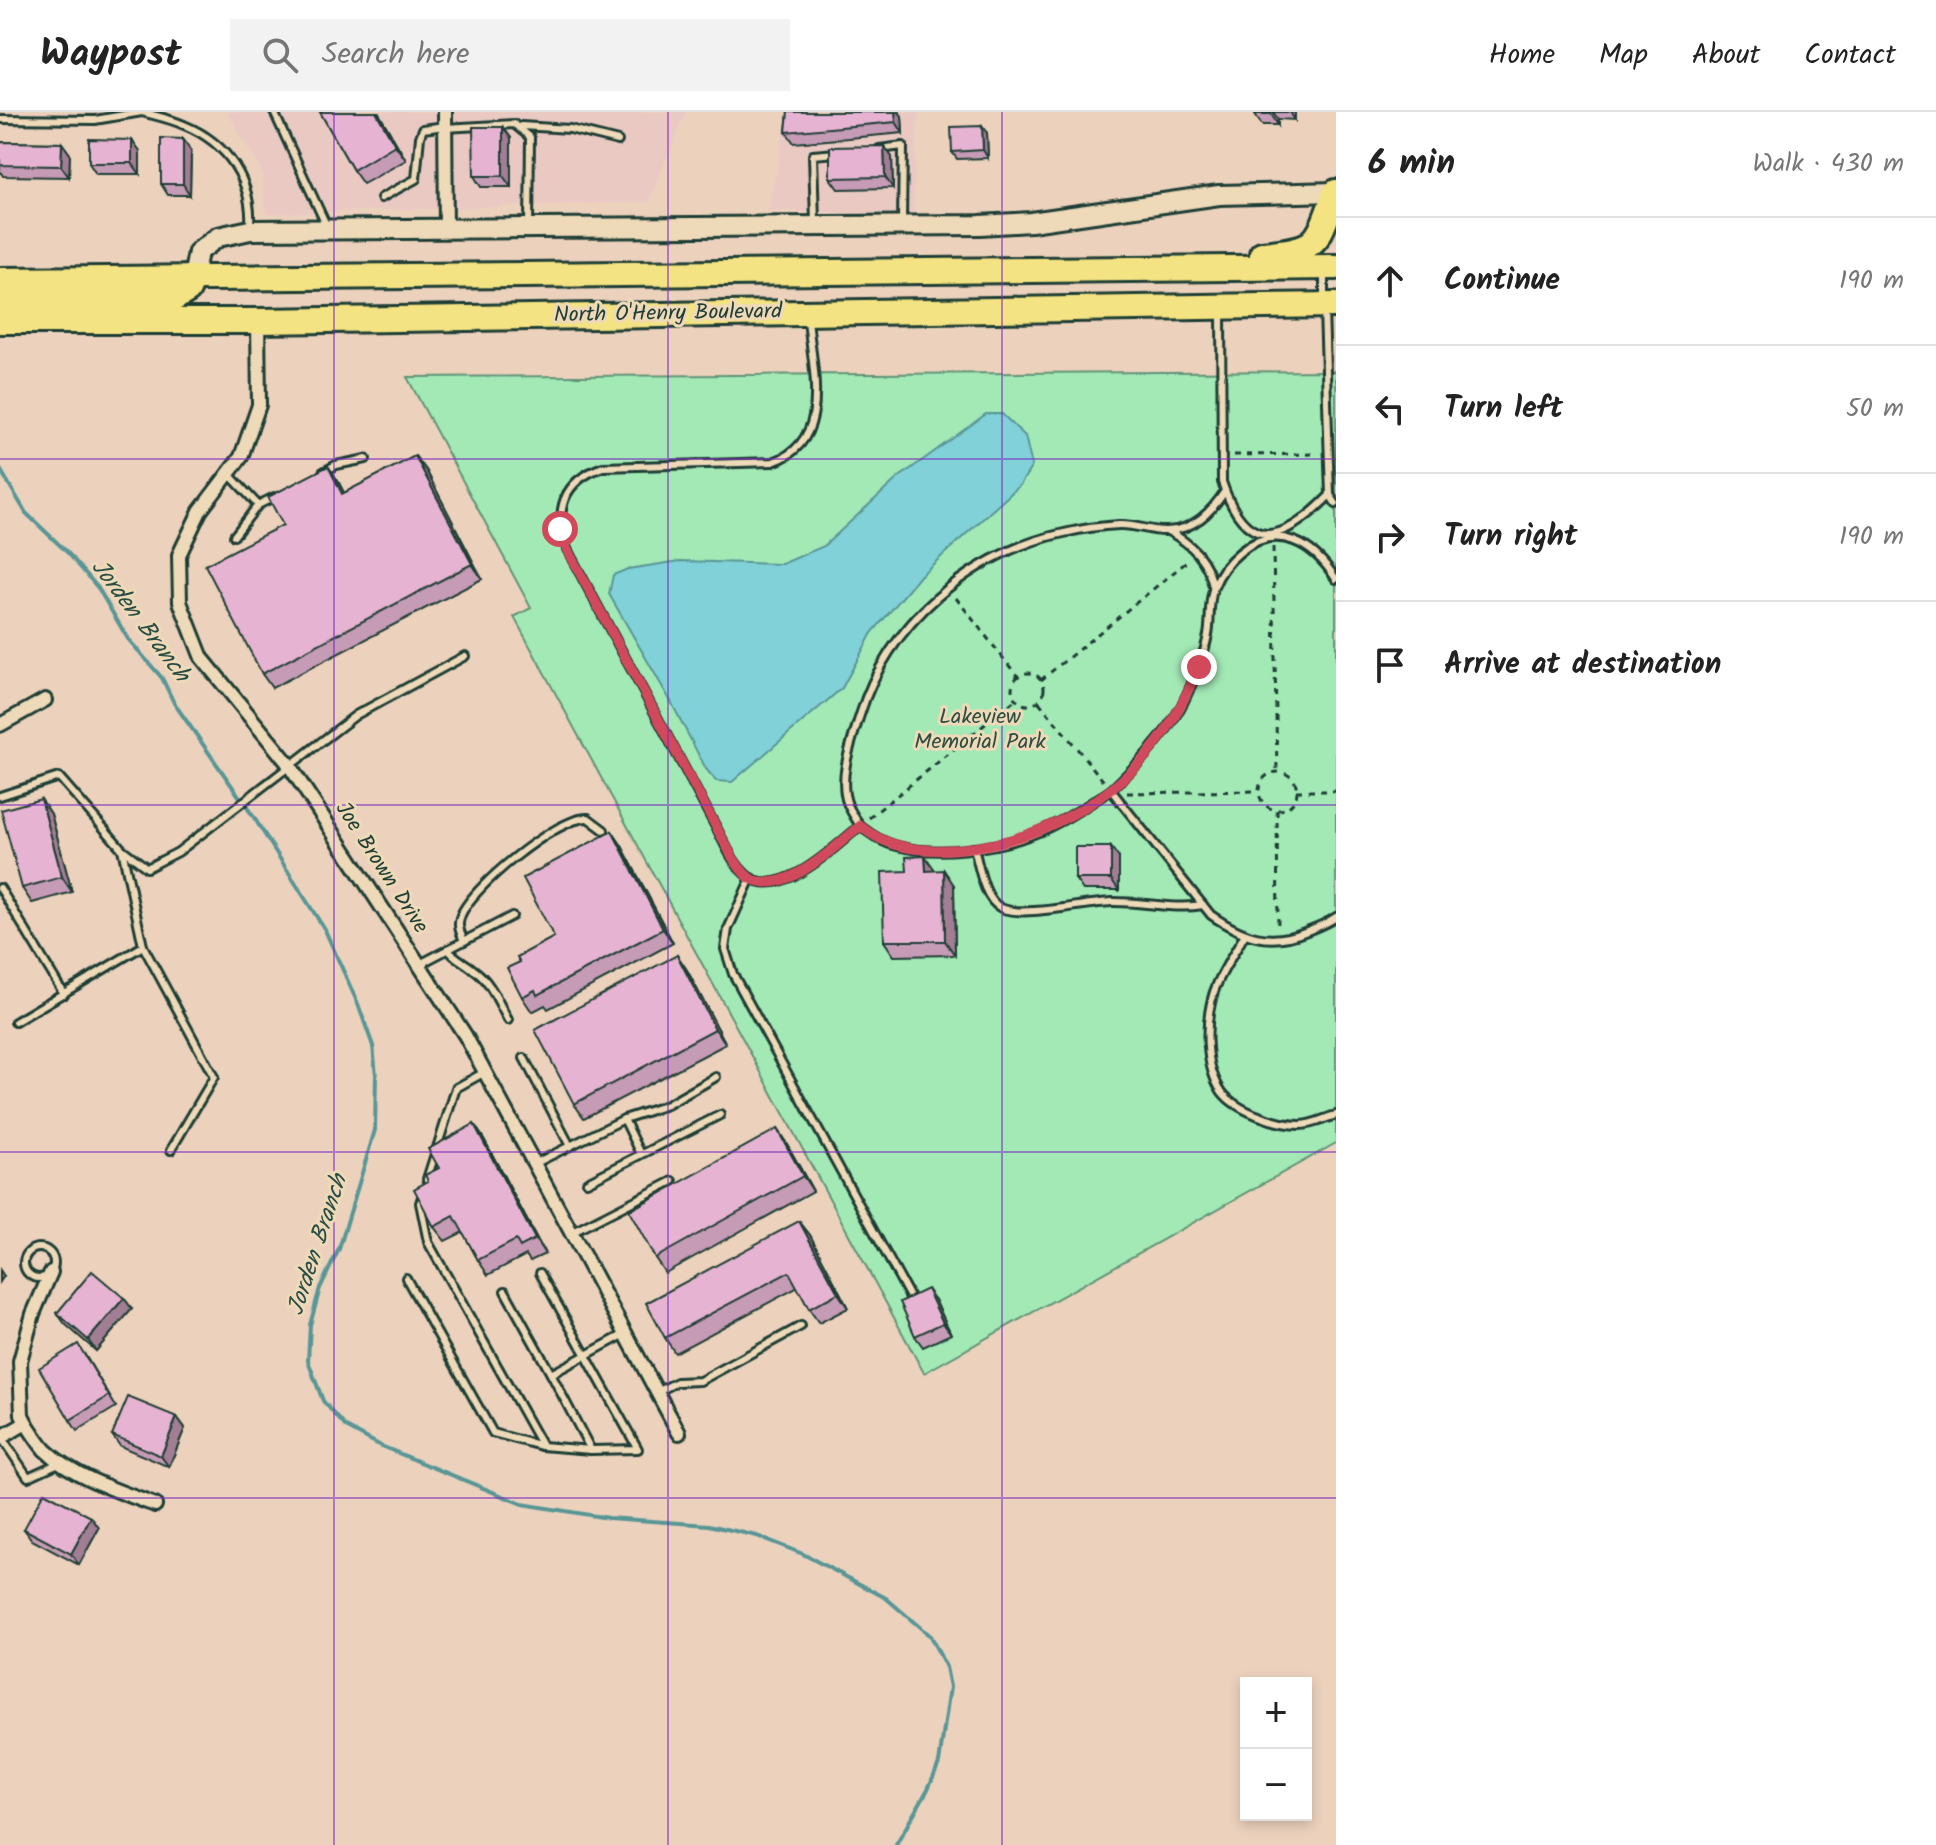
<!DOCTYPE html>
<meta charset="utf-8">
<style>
body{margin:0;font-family:Kalam,sans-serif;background:#f2f2f2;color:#222}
.controls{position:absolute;right:24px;bottom:24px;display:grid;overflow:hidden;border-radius:0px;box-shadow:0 4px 12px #0003}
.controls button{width:72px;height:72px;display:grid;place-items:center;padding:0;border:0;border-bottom:2px solid #e0e0e0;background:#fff;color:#222;font:40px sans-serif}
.stop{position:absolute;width:24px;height:24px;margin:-18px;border:6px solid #d1495b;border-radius:50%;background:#fff}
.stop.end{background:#d1495b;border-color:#fff;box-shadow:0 2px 8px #0008}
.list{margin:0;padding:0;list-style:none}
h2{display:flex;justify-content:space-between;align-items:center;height:104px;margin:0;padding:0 32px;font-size:34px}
h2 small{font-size:26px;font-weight:400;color:#767676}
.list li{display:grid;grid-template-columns:52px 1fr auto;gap:24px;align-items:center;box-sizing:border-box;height:128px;padding:0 32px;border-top:2px solid #e0e0e0}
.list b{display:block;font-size:30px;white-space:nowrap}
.list em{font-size:26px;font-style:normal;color:#767676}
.icon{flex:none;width:44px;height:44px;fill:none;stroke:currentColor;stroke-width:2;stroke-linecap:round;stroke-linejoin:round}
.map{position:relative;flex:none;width:1336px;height:1733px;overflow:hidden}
header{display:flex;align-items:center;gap:48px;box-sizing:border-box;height:112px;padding:0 40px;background:#fff;border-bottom:2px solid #e0e0e0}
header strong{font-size:38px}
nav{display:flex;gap:44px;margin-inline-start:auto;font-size:28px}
.search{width:560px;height:72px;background:#f2f2f2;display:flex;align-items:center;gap:20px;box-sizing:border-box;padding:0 28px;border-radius:0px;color:#767676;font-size:30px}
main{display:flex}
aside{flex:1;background:#fff}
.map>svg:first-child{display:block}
</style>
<header>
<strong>Waypost</strong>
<div class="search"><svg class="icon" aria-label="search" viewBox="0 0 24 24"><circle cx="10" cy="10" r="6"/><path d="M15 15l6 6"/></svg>Search here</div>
<nav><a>Home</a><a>Map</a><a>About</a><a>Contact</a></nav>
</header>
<main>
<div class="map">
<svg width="1336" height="1733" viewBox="0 0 1336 1733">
<rect width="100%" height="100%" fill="#ecd2bd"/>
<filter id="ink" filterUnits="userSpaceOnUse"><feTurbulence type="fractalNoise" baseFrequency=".0125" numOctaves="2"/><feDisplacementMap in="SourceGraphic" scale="16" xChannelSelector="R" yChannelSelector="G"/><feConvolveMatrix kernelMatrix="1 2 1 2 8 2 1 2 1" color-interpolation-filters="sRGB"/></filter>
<g filter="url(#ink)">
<!-- built -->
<g fill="#eac9c3">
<path d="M227,0H686L649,90L266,102L261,58Z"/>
<path d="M788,0H918L913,102L768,99Z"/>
</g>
<!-- green -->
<path fill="#a3e9b6" stroke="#619375" stroke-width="2" d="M1336,259V1031L924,1261L514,505L531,496L407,265Z"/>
<!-- water -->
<path fill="#80d1d8" stroke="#599696" stroke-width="2" d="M986,302H1002L1025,324L1032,354L1020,373L920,464L872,521L842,576L732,670L716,669L706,657L670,588L609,482L613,463L628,457L680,449L782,452L824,434L898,366Z"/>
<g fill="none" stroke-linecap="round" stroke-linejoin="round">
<!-- stream -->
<path stroke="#599696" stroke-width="4" d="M0,357L26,401L68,441L98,476L128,527L162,566L174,591L253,704L325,818L358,892L373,934L376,963L375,1018L339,1137L320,1176L310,1213L308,1249L323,1289L346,1315L381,1334L522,1392L608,1406L709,1413L757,1424L803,1442L886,1486L930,1524L946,1555L950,1575L939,1651L928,1677L896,1733"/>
<defs>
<g id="lane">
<path d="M142,0C156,4 171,7 184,13C228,31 253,69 250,116"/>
<path d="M274,0L327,115"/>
<path d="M0,7L95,8L142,0"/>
<path d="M521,14L570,17L618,29"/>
<path d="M445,16L514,12L530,25L529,115"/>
<path d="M879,37L903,34L902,110"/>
<path d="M381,86L416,67L420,25L423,17L445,14"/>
<path d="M815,110L813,43L836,41"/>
<path d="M1324,186V161"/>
<path d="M1324,197L1330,383L1336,392"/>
<path d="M1221,200L1222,370C1247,444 1284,430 1330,383"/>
<path d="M808,207C812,257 834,329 773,350L603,355C562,369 554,399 567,437L718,719C726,734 734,754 749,765C782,788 836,734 860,714C872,723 883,731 897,734C935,744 995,737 1031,723C1060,712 1086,694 1111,678L1211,803C1243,825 1270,835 1307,819C1317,815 1328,811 1336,805"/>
<path d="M323,360L336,353L366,347"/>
<path d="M228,361L258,393L274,385"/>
<path d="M1168,419C1192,432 1208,448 1213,475"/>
<path d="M234,424L258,393"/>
<path d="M1111,678C1138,652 1164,626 1182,593C1193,571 1203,548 1208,523C1211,508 1208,489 1214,475C1219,462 1229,449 1240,440C1277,410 1313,431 1336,467"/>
<path d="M0,684L59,665L122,737L147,756L178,740L356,603L465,544"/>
<path d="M860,714C856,707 851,700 848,693C837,667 852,628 860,603C888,511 971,441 1064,421C1081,417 1102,414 1119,413C1135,412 1151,420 1167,419C1194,418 1211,400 1225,379"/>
<path d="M974,736C979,753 983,787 1001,796C1022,806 1085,791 1111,790C1141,789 1173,798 1203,793"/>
<path d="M751,766L728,817L725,837L733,862L912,1189"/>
<path d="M0,776L64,882"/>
<path d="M1245,822C1235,841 1219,862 1213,883C1205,911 1204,954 1222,980C1236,999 1278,1013 1300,1013C1312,1013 1325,1006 1336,1003"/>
<path d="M464,829C461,821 457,815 460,806C468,777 559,704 588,706L604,718"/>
<path d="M143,834L214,965L171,1038"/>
<path d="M448,837C455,847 465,850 474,858C491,870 498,890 508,908"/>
<path d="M420,852L512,804"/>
<path d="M15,910L143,834L122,737"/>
<path d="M524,946L570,1034"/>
<path d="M624,1007L641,1042"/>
<path d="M534,1052L624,1007L667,993L716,965"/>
<path d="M427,1067L456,976L485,960"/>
<path d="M587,1070L720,1003"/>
<path d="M571,1121L673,1069"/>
<circle cx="39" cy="1151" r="15"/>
<path d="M540,1161L638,1337L591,1338L551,1262L625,1222"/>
<path d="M406,1166L493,1321L542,1334L428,1130L420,1091L423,1082"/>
<path d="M505,1179L551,1262"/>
<path d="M657,1280L677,1270L700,1269L801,1214"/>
<path d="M1,1325L28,1365L61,1350"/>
<path d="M542,1334L591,1338"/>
</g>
<g id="street">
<path d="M445,0L446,118"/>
<path d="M258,209L259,293L241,345L200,399L179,443L180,490L202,546L287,650L465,923L679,1321"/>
<path d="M0,613L45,588"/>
<path d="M26,1311C32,1320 38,1330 45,1338C72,1364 120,1380 155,1393"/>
<path d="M0,1326L26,1311L22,1303L20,1249L33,1202L51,1160"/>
</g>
<path id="secondary" d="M193,166L198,140L218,125L250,118L980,113L1031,110L1219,83L1336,80"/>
<g id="highway">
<path d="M1262,142C1322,136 1315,133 1336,80"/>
<path d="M0,168L1336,155"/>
<path d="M0,191L175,186L188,178L193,166"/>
<path d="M0,209H258L1336,193"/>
</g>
</defs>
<!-- lane casing -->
<use href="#lane" stroke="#1f3d34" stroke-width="12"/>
<!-- street casing -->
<use href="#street" stroke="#1f3d34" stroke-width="18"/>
<!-- secondary casing -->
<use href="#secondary" stroke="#1f3d34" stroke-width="24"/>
<!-- highway casing -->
<use href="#highway" stroke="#1f3d34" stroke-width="30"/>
<!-- path -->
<g stroke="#1f3d34" stroke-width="3" stroke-dasharray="6 6" stroke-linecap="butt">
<path d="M1234,343L1318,342"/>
<path d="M1273,435L1277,661"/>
<path d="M956,486L1018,565"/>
<circle cx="1028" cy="577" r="16"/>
<path d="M1041,568L1189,448"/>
<path d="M1039,590L1106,672"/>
<circle cx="1278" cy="679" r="19"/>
<path d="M1296,679H1336"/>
<path d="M1127,681L1259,679"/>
<path d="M1277,698L1278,818"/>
<path d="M869,706L1015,588"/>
</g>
<!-- lane -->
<use href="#lane" stroke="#eed9b8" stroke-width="6"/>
<!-- street -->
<use href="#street" stroke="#eed9b8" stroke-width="12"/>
<!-- secondary -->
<use href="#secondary" stroke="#eed9b8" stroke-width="18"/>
<!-- highway -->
<use href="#highway" stroke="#f4e382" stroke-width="24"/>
</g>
<!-- wall -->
<g fill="#c69bb5" stroke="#1f3d34" stroke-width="2">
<path d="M320,0H378L406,48L363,72L353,58Z"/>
<path d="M788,0H899L902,4L903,21L794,31L786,20Z"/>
<path d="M1249,0H1295V8L1278,7V13H1262L1255,2V0Z"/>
<path d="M503,15L511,26V75H481L474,64Z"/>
<path d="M987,21L988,46L957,47L952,40Z"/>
<path d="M183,27L191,38L190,83H168L161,72Z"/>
<path d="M132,28L140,39V62H96L89,51Z"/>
<path d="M0,30L62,31L70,42L69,65L3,64L0,59Z"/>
<path d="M884,34L892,45L893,76L838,77L830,66Z"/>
<path d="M415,344L426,358L482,467L272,576L262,562L283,413L328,354L338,369L344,381Z"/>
<path d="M41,687L51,702L72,780L32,791L22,776Z"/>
<path d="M612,719L622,734L673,831L548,897L545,893L532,900L522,885L520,850L554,825Z"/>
<path d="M925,744L935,758L954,773L955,843L894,844L884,829L907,759Z"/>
<path d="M1119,746V778H1083L1075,767Z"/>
<path d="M677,843L687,858L726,932L584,1006L574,992Z"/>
<path d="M474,1012L484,1027L545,1142L530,1149L526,1143L488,1163L478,1148L463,1120L445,1129L434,1115L428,1069Z"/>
<path d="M777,1017L787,1032L813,1079L665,1161L655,1146Z"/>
<path d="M799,1109L810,1123L848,1196L819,1211L809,1197L798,1175L675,1241L665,1226Z"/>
<path d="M124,1186L132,1197L96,1239L65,1212L57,1201Z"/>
<path d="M935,1188L951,1222L923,1235L915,1224Z"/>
<path d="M85,1243L116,1295L77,1319L70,1308Z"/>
<path d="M177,1305L185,1316L169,1355L120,1334L112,1323Z"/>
<path d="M91,1405L99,1416L79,1453L32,1428L24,1417Z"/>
</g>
<!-- shaded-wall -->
<g fill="#a17e93" stroke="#1f3d34" stroke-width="2">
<path d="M376,0H378L406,48L395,33Z"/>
<path d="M895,0H899L902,4L903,21L896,10Z"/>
<path d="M1271,0H1273L1278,7V13L1271,2Z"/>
<path d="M1290,0H1295V8Z"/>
<path d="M982,14L987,21L988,46L983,38Z"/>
<path d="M503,15L511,26V75L503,64Z"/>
<path d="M183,27L191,38L190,83L183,72Z"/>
<path d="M132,28L140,39V62L132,51Z"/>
<path d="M62,31L70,42L69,65L61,54Z"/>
<path d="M884,34L892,45L893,76L885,65Z"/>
<path d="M415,344L426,358L482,467L472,452Z"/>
<path d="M328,354L338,369L352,396L342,382Z"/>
<path d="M41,687L51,702L72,780L62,765Z"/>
<path d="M612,719L622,734L673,831L663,817Z"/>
<path d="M1111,735L1119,746V778L1111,767Z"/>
<path d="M925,744L935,759H926Z"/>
<path d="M944,758L954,773L955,843L945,829Z"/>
<path d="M677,843L687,858L726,932L715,917Z"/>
<path d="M474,1012L484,1027L545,1142L535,1127Z"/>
<path d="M777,1017L787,1032L813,1079L803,1064Z"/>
<path d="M799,1109L810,1123L848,1196L838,1181Z"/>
<path d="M0,1158L4,1164L0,1170Z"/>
<path d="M927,1177L935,1188L951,1222L943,1211Z"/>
<path d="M124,1186L132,1197L96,1239L88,1228Z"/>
<path d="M177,1305L185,1316L169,1355L161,1344Z"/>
<path d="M91,1405L99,1416L79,1453L71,1442Z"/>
</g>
<!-- building -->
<g fill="#e6b4d2" stroke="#1f3d34" stroke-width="2">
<path d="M320,0H376L395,33L353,58Z"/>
<path d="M788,0H895L896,10L786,20Z"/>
<rect x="1255" y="0" width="16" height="2"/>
<path d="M982,14L983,38L952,40L951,15Z"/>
<path d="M473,15H503V64H474Z"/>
<path d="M161,26L183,27V72H161Z"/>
<path d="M89,27L132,28V51H89Z"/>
<path d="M0,30L62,31L61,54L0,53Z"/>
<path d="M884,34L885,65L830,66V35Z"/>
<path d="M415,344L472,452L262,562L205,453L283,413L268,385L328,354L342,382Z"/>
<path d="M41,687L62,765L22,776L1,698Z"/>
<path d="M612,719L663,817L537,883L535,878L522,885L507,856L520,850L517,845L554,825L523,766Z"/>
<rect x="1075" y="735" width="36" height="32"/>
<path d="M925,744L926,759L944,758L945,829H884L882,760L907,759L906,745Z"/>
<path d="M677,843L715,917L574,992L535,918Z"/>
<path d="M474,1012L535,1127L520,1135L516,1128L478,1148L454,1104L434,1115L414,1077L428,1069L425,1063L439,1056L428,1037Z"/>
<path d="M777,1017L803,1064L655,1146L629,1099Z"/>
<path d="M799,1109L838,1181L809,1197L789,1160L665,1226L646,1191Z"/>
<path d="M92,1159L124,1186L88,1228L57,1201Z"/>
<path d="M927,1177L943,1211L915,1224L900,1190Z"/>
<path d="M78,1232L109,1284L70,1308L39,1256Z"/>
<path d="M128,1285L177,1305L161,1344L112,1323Z"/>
<path d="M44,1380L91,1405L71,1442L24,1417Z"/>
</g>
</g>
<g fill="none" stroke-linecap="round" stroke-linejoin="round" filter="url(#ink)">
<!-- route -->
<path stroke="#d1495b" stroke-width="10" d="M560,417L567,437L733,746C738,753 743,762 750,766C784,786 836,734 860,714C889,737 922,740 958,737C1039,730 1118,688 1165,620C1179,600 1189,577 1199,555"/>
</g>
<!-- grid -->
<path fill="none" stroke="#7b2cbf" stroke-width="2" stroke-opacity="0.55" d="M334,0V1733M668,0V1733M1002,0V1733M0,347H1336M0,693H1336M0,1040H1336M0,1386H1336"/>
<g text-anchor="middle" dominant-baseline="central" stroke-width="6" stroke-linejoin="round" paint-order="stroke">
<!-- street labels -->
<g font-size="22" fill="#1f3d34" stroke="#eed9b8">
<text transform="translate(668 202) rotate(-1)">North O'Henry Boulevard</text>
<text transform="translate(381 756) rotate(57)">Joe Brown Drive</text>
</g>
<!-- park labels -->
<g font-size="22" fill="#2c4e41" stroke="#eed9b8">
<text x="980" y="605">Lakeview<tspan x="980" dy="25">Memorial Park</tspan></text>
</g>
<!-- water labels -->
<g font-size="24" font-style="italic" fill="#294c44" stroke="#eed9b8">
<text transform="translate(140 509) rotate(53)">Jorden Branch</text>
<text transform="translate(318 1133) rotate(-72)">Jorden Branch</text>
</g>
</g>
</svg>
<div class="controls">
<button>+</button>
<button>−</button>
</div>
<div class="stop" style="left:560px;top:417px"></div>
<div class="stop end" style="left:1199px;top:555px"></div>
</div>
<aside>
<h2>6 min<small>Walk · 430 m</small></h2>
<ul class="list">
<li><svg class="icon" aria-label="ahead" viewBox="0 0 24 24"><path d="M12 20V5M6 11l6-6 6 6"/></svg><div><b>Continue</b></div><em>190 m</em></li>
<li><svg class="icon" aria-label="left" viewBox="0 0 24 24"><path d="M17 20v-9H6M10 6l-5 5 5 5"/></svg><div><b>Turn left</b></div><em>50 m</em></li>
<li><svg class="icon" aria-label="right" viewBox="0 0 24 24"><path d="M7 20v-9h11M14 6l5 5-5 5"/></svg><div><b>Turn right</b></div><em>190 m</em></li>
<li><svg class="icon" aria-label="arrive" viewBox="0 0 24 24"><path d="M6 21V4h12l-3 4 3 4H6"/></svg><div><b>Arrive at destination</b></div></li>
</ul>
</aside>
</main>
